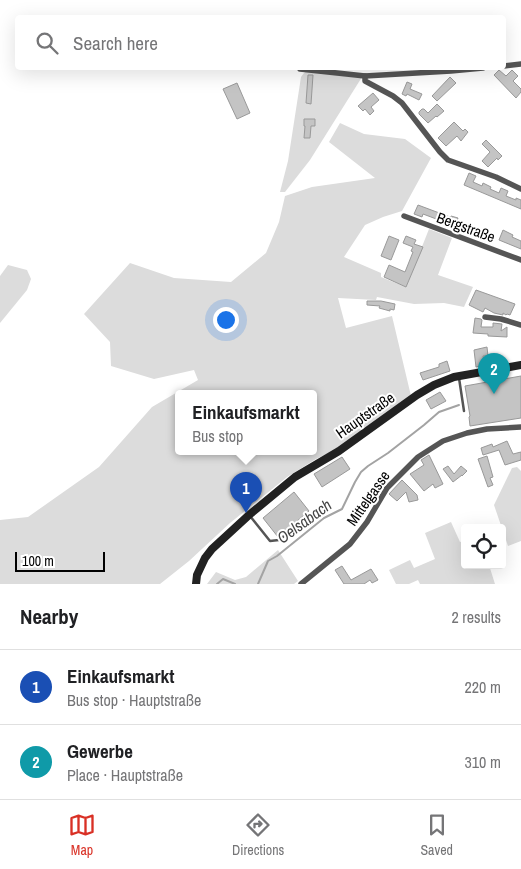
<!DOCTYPE html>
<meta charset="utf-8">
<style>
body{margin:0;font-family:"Archivo Narrow",sans-serif;background:#f6f6f6;color:#202124}
.controls{position:absolute;right:15px;bottom:15px;display:grid;overflow:hidden;border-radius:5px;box-shadow:0 5px 20px #0002}
.controls button{width:45px;height:45px;display:grid;place-items:center;padding:0;border:0;border-bottom:1px solid #e0e0e0;background:#fff;color:#202124;font:25px sans-serif}
.scale{position:absolute;left:15px;bottom:12px;width:90px;box-sizing:border-box;padding-left:5px;border:2px solid #000;border-top:0;font-size:14px;line-height:18px;white-space:nowrap;color:#000;-webkit-text-stroke:4px #fff;paint-order:stroke}
.you{position:absolute;left:225px;top:319px;width:18px;height:18px;margin:-12px;border:4px solid #fff;border-radius:50%;background:#1a73e8;box-shadow:0 0 0 8px #1a73e833}
.badge{display:grid;place-items:center;width:32px;height:32px;border-radius:50%;background:#d93025;color:#fff;font-size:16px;font-weight:700}
.pin{position:absolute;translate:-50% -41px;filter:drop-shadow(0 1px 2px #0008)}
.pin::after{content:'';position:absolute;top:26px;width:18px;height:15px;background:inherit;clip-path:polygon(0 0,100% 0,50% 100%)}
.popup{position:absolute;left:175px;top:390px;width:142px;height:65px;box-sizing:border-box;display:grid;place-content:center;border-radius:5px;background:#fff;filter:drop-shadow(0 1px 4px #0005);font-size:16px;white-space:nowrap;color:#757577}
.popup b{font-size:19px;color:#202124}
.popup::after{content:'';position:absolute;left:50%;top:100%;margin-left:-10px;border:10px solid transparent;border-top-color:#fff}
.list{margin:0;padding:0;list-style:none}
h2{display:flex;justify-content:space-between;align-items:center;height:65px;margin:0;padding:0 20px;font-size:21px}
h2 small{font-size:16px;font-weight:400;color:#757577}
.list li{display:grid;grid-template-columns:32px 1fr auto;gap:15px;align-items:center;box-sizing:border-box;height:75px;padding:0 20px;border-top:1px solid #e0e0e0}
.list b{display:block;font-size:19px;white-space:nowrap}
.list p{margin:0;font-size:16px;white-space:nowrap;color:#757577}
.list em{font-size:16px;font-style:normal;color:#757577}
.icon{flex:none;width:28px;height:28px;fill:none;stroke:currentColor;stroke-width:2;stroke-linecap:round;stroke-linejoin:round}
.map{position:relative;flex:none;width:521px;height:584px;overflow:hidden}
.search{position:absolute;background:#fff;box-shadow:0 5px 20px #0002;left:15px;right:15px;top:15px;height:55px;display:flex;align-items:center;gap:12px;box-sizing:border-box;padding:0 18px;border-radius:5px;color:#757577;font-size:19px}
.sheet{height:215px;background:#fff}
nav{display:flex;justify-content:space-around;align-items:center;box-sizing:border-box;height:70px;border-top:1px solid #e0e0e0;background:#fff;font-size:14px;color:#757577}
nav a{display:grid;justify-items:center;gap:2px}
nav .on{color:#d93025}
.map>svg:first-child{display:block}
</style>
<div class="map">
<svg width="521" height="584" viewBox="0 0 521 584">
<rect width="100%" height="100%" fill="#fff"/>
<!-- green -->
<g fill="#dcdcdc" fill-rule="evenodd">
<path d="M307,71L362,77L310,160L285,192H280L288,161L301,77L304,73Z"/>
<path d="M340,123L364,134L405,139L431,158L402,211L383,217L365,225L344,257L381,273V277L406,287L429,229L452,238L438,275L473,287L464,307L444,303L414,304L377,297L376,300L338,298L346,328L392,316L411,396L333,451L316,459L287,477L230,523L189,561L160,584H0V520L28,517L99,467L152,407L198,380L194,370L154,379L111,366L110,342L84,314L130,263L174,278L231,282L266,253L279,222L285,196L312,187L375,178L329,142ZM178,394H314V452H178Z"/>
<path d="M8,265L27,270L31,279L27,290L0,323V276Z"/>
<path d="M517,467L521,471V541L508,546L494,505L512,468Z"/>
<path d="M451,522L460,542L465,540V565H489L495,584H420L418,580L409,584H396L389,570L410,560L414,568L435,559L425,533Z"/>
<path d="M278,550L298,581L294,584H207L216,572L235,580L246,577Z"/>
</g>
<g fill="none" stroke-linecap="round" stroke-linejoin="round">
<!-- stream -->
<g stroke="#a3a3a3" stroke-width="2">
<path d="M217,584L223,579L235,584"/>
<path d="M258,584L268,561L277,556L324,518L342,509L355,482L361,472L368,466L388,453L424,425L439,412L459,405"/>
</g>
</g>
<!-- building -->
<g fill="#c4c4c4" stroke="#999">
<path d="M499,70L506,76L512,70L518,76L513,81L521,89V92L516,98L494,75Z"/>
<path d="M308,75H313L311,104L306,103Z"/>
<path d="M450,77L456,83L437,101L432,96Z"/>
<path d="M407,82L412,84L410,89L422,94L419,100L407,94L406,96L402,94Z"/>
<path d="M237,83L250,113L237,119L223,89Z"/>
<path d="M373,93L379,100L371,107L374,111L370,115L365,109L363,111L358,106Z"/>
<path d="M437,104L444,111L437,117L436,116L428,123L419,114V112L422,109H424L428,113Z"/>
<path d="M304,119H315V126H311L310,138H304L305,126H304Z"/>
<path d="M454,122L463,131L465,129L468,132L461,141L457,136L446,146L438,138Z"/>
<path d="M486,140L502,156L498,160L497,158L488,167L482,161L490,152L482,144Z"/>
<path d="M469,173L476,176L473,182L482,186L483,183L491,187L490,189L499,193L501,188L508,191L506,196L516,200V198L521,200V209L464,185Z"/>
<path d="M418,205L450,217L451,216L458,218L455,226L423,214L422,217L414,214Z"/>
<path d="M503,230L513,235L512,237L521,241V249L499,240Z"/>
<path d="M389,236L399,240L391,260L381,256Z"/>
<path d="M406,236L416,240L414,244L423,247L406,287L384,277L389,265L405,272L413,252L411,251L413,247L403,243Z"/>
<path d="M476,290L515,304L510,315L507,314L506,315L503,313V315L494,313L485,308L483,312L469,305Z"/>
<path d="M367,301H381L395,304L394,310L390,309V311L379,308L380,306L367,305Z"/>
<path d="M475,318L481,319L482,320L481,327H493V323L502,324L501,331L507,327V337L488,336V334L473,333Z"/>
<path d="M487,347L488,356H483L485,365L476,367L474,350Z"/>
<path d="M447,361L450,371L423,380L420,373L439,367V364Z"/>
<path d="M521,376V418L470,426L469,417L470,416L465,386Z"/>
<path d="M440,392L446,401L431,409L426,400Z"/>
<path d="M507,441L513,454L521,452V460L505,465L499,450L483,455L481,448L492,444L493,447Z"/>
<path d="M429,455L443,484L435,488L433,484L424,491L410,474L424,465L421,460Z"/>
<path d="M487,456L493,477L490,478L493,485L488,487L478,459Z"/>
<path d="M342,457L350,469L322,487L314,474Z"/>
<path d="M448,466L454,474L461,466L467,471L462,476V475L453,482L443,469Z"/>
<path d="M402,480L417,495L418,500L409,502L406,492L397,501L389,494Z"/>
<path d="M294,492L309,511L278,537L263,518Z"/>
<path d="M342,566L351,580L371,569L378,580L372,583L370,580L364,584H344L335,570Z"/>
</g>
<g fill="none" stroke-linecap="round" stroke-linejoin="round">
<!-- lane -->
<g stroke="#555" stroke-width="2.5">
<path d="M459,378L464,411"/>
<path d="M250,516L270,541L279,540L302,522"/>
</g>
<!-- street -->
<g stroke="#555" stroke-width="5.5">
<path d="M504,66L521,64"/>
<path d="M300,69L365,76L451,71L483,68"/>
<path d="M365,76V81L393,96L402,103L440,152L448,160L496,177L521,189"/>
<path d="M404,216L521,260"/>
<path d="M485,317L501,319L521,325"/>
<path d="M301,584L350,544L367,522L387,488L418,457L443,441L467,433L487,429L521,427"/>
</g>
<!-- secondary -->
<path stroke="#222" stroke-width="8" d="M196,584L197,575L205,558L212,549L249,515L295,477L339,451L417,395L434,385L454,377L521,365"/>
</g>
<g text-anchor="middle" dominant-baseline="central" stroke-width="4" stroke-linejoin="round" paint-order="stroke">
<!-- street labels -->
<g font-size="15" fill="#000" stroke="#fff">
<text transform="translate(466 227) rotate(20)">Bergstraße</text>
<text transform="translate(365 415) rotate(-35)">Hauptstraße</text>
<text transform="translate(368 498) rotate(-55)">Mittelgasse</text>
</g>
<!-- water labels -->
<g font-size="16" font-style="italic" fill="#444" stroke="#fff">
<text transform="translate(304 521) rotate(-36)">Oelsabach</text>
</g>
</g>
</svg>
<div class="controls">
<button><svg class="icon" aria-label="locate" viewBox="0 0 24 24"><circle cx="12" cy="12" r="6"/><path d="M12 2v4M12 18v4M2 12h4M18 12h4"/></svg></button>
</div>
<div class="scale">100 m</div>
<div class="you"></div>
<div class="pin badge" style="left:246px;top:513px;background:#1a4fb4">1</div>
<div class="popup"><b>Einkaufsmarkt</b>Bus stop</div>
<div class="pin badge" style="left:494px;top:394px;background:#0f9aa8">2</div>
<div class="search"><svg class="icon" aria-label="search" viewBox="0 0 24 24"><circle cx="10" cy="10" r="6"/><path d="M15 15l6 6"/></svg>Search here</div>
</div>
<section class="sheet">
<h2>Nearby<small>2 results</small></h2>
<ul class="list">
<li><span class="badge" style="background:#1a4fb4">1</span><div><b>Einkaufsmarkt</b><p>Bus stop · Hauptstraße</p></div><em>220 m</em></li>
<li><span class="badge" style="background:#0f9aa8">2</span><div><b>Gewerbe</b><p>Place · Hauptstraße</p></div><em>310 m</em></li>
</ul>
</section>
<nav>
<a class="on"><svg class="icon" aria-label="map" viewBox="0 0 24 24"><path d="M3 6l6-2 6 2 6-2v14l-6 2-6-2-6 2zM9 4v14M15 6v14"/></svg>Map</a>
<a><svg class="icon" aria-label="directions" viewBox="0 0 24 24"><path d="M12 3l9 9-9 9-9-9zM9 14v-3h6M13 9l2 2-2 2"/></svg>Directions</a>
<a><svg class="icon" aria-label="saved" viewBox="0 0 24 24"><path d="M7 4h10v16l-5-4-5 4z"/></svg>Saved</a>
</nav>
